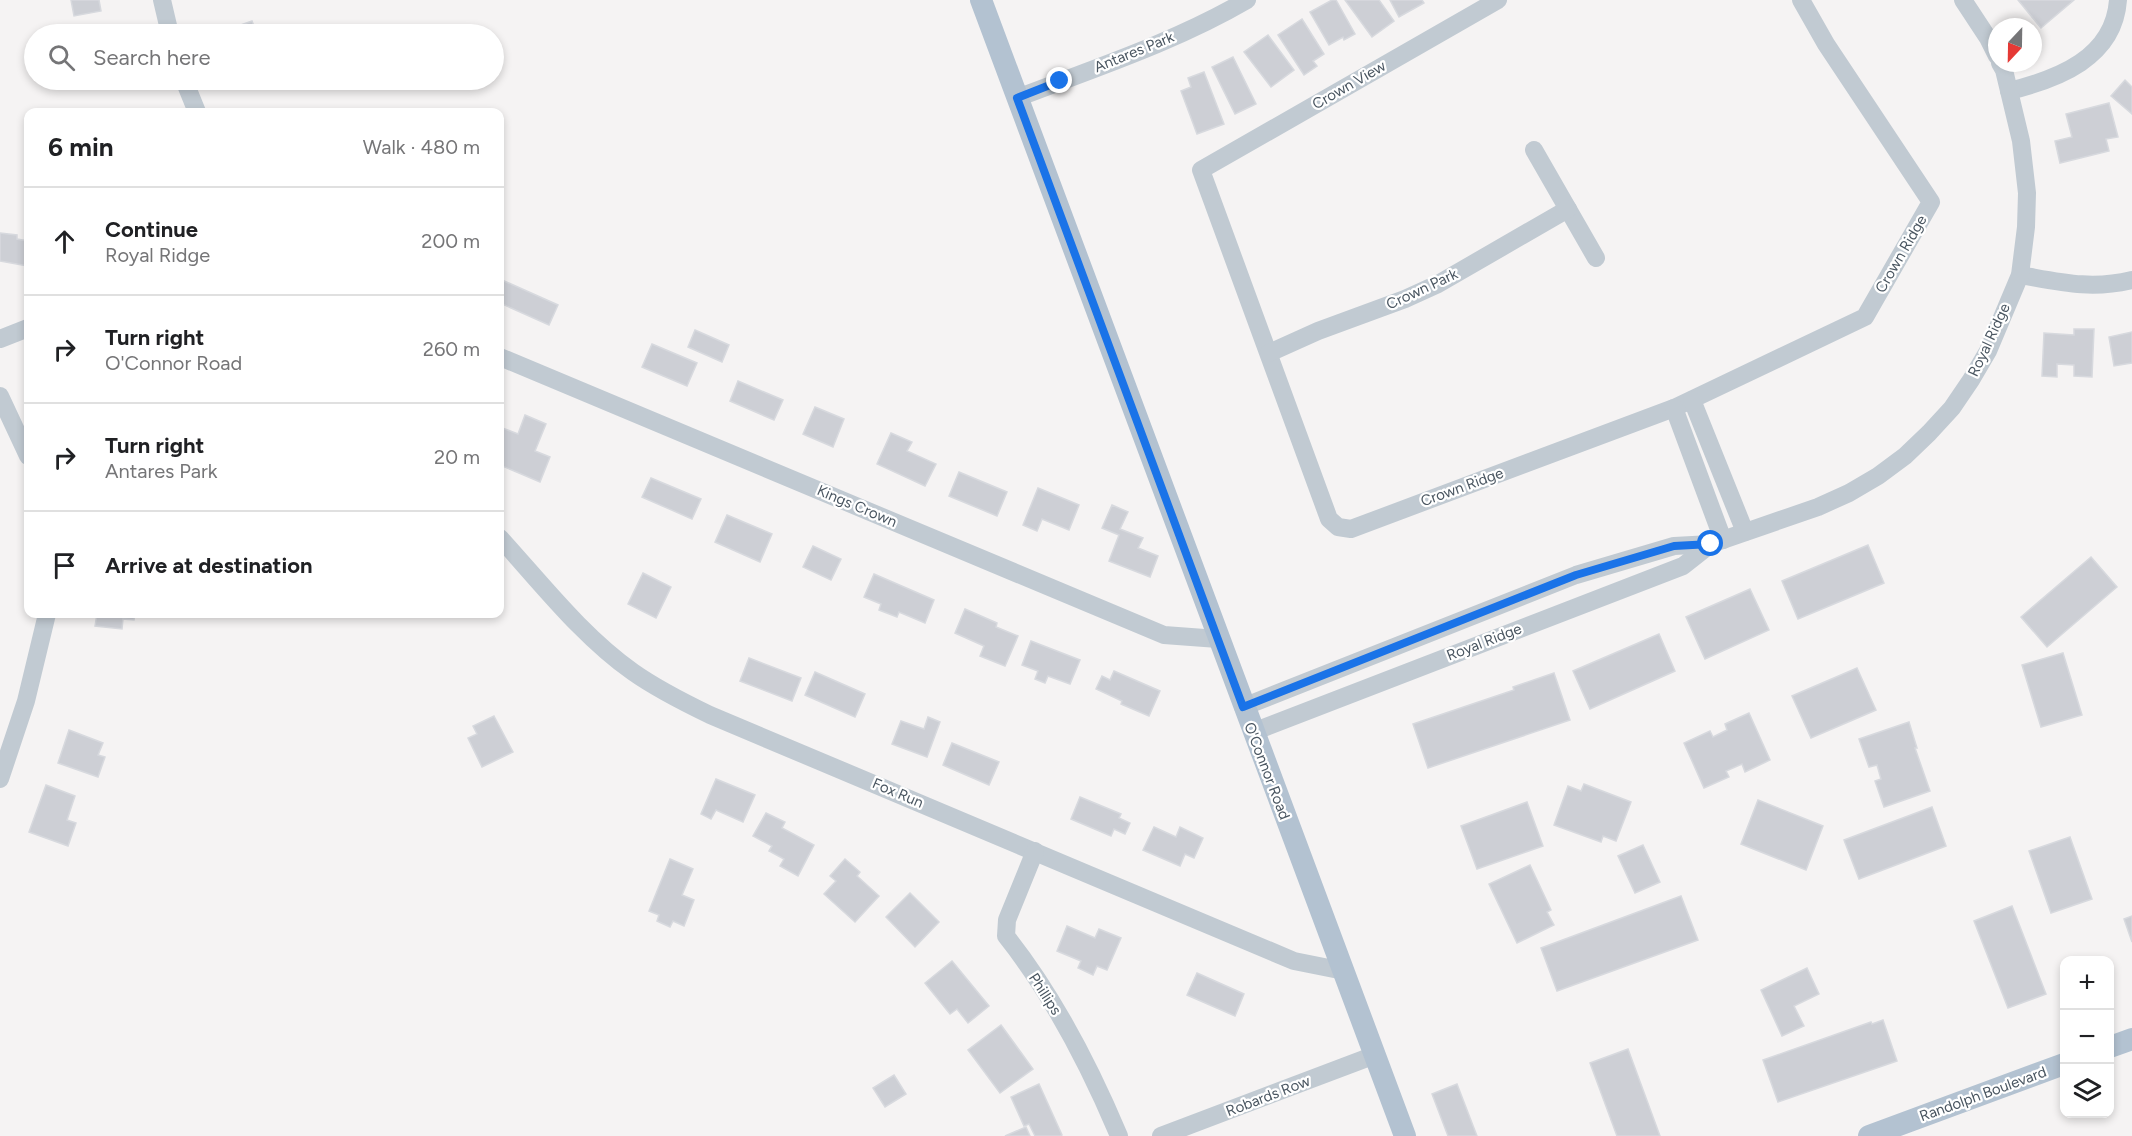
<!DOCTYPE html>
<meta charset="utf-8">
<style>
body{margin:0;font-family:Figtree,sans-serif;background:#f2f2f2;color:#202124}
.controls{position:absolute;right:18px;bottom:18px;display:grid;overflow:hidden;border-radius:12px;box-shadow:0 3px 9px #0003}
.controls button{width:54px;height:54px;display:grid;place-items:center;padding:0;border:0;border-bottom:2px solid #e0e0e0;background:#fff;color:#202124;font:30px sans-serif}
.compass{position:absolute;left:1988px;top:18px;width:54px;height:54px;border-radius:50%;background:#fff;box-shadow:0 3px 9px #0003;rotate:202deg}
.stop{position:absolute;width:18px;height:18px;margin:-14px;border:4px solid #1a73e8;border-radius:50%;background:#fff}
.stop.end{background:#1a73e8;border-color:#fff;box-shadow:0 2px 6px #0008}
.list{margin:0;padding:0;list-style:none}
h2{display:flex;justify-content:space-between;align-items:center;height:78px;margin:0;padding:0 24px;font-size:26px}
h2 small{font-size:20px;font-weight:400;color:#757577}
.list li{display:grid;grid-template-columns:39px 1fr auto;gap:18px;align-items:center;box-sizing:border-box;height:108px;padding:0 24px;border-top:2px solid #e0e0e0}
.list b{display:block;font-size:22px;white-space:nowrap}
.list p{margin:0;font-size:20px;white-space:nowrap;color:#757577}
.list em{font-size:20px;font-style:normal;color:#757577}
.icon{flex:none;width:33px;height:33px;fill:none;stroke:currentColor;stroke-width:2;stroke-linecap:round;stroke-linejoin:round}
.map{position:relative;flex:none;width:2132px;height:1136px;overflow:hidden}
.search{position:absolute;background:#fff;box-shadow:0 3px 9px #0003;left:24px;top:24px;width:480px;height:66px;display:flex;align-items:center;gap:15px;box-sizing:border-box;padding:0 21px;border-radius:33px;color:#757577;font-size:22px}
.panel{position:absolute;background:#fff;box-shadow:0 3px 9px #0003;left:24px;top:108px;width:480px;height:510px;border-radius:12px}
.map>svg:first-child{display:block}
</style>
<div class="map">
<svg width="2132" height="1136" viewBox="0 0 2132 1136">
<rect width="100%" height="100%" fill="#f5f3f3"/>
<!-- building -->
<g fill="#cdcfd5" stroke="#d7d9de" stroke-width="1.5">
<path d="M71,0H99L101,11L74,16Z"/>
<path d="M1332,0H1336L1355,34L1344,40L1343,37L1329,45L1310,12Z"/>
<path d="M1345,0H1379L1394,21L1372,37Z"/>
<path d="M1390,0H1422L1424,3L1399,17Z"/>
<path d="M2018,0H2074L2041,28Z"/>
<path d="M1302,19L1324,54L1313,61L1317,66L1304,75L1278,35Z"/>
<path d="M252,21L257,34H226L224,31Z"/>
<path d="M1268,35L1294,70L1271,87L1244,52Z"/>
<path d="M1233,57L1256,104L1235,114L1212,67Z"/>
<path d="M1204,72L1224,124L1197,134L1181,91L1191,87L1188,78Z"/>
<path d="M94,80H116L117,83L95,87Z"/>
<path d="M242,80H259L260,81L245,86Z"/>
<path d="M2125,80L2132,87V114L2111,96Z"/>
<path d="M2109,103L2118,137L2106,139L2109,151L2060,163L2055,141L2072,137L2066,114Z"/>
<path d="M0,233L17,235V239L28,241V266L0,261Z"/>
<path d="M502,280L558,305L549,325L500,303V285Z"/>
<path d="M2074,329H2094L2092,377L2074,376V365L2057,364V377L2042,376L2044,333L2074,335Z"/>
<path d="M695,330L729,345L722,362L688,347Z"/>
<path d="M2132,332V363L2114,366L2109,337Z"/>
<path d="M652,344L697,363L687,386L642,367Z"/>
<path d="M738,381L783,400L774,420L730,401Z"/>
<path d="M815,407L844,419L833,447L803,434Z"/>
<path d="M525,415L546,424L535,451L550,457L540,482L500,465V427L518,434Z"/>
<path d="M891,433L912,442L907,451L936,464L925,486L877,464Z"/>
<path d="M959,472L1007,492L997,516L949,496Z"/>
<path d="M651,478L701,499L692,519L642,497Z"/>
<path d="M1038,488L1079,505L1069,530L1042,519L1037,531L1023,525Z"/>
<path d="M1112,505L1128,512L1120,529L1143,538L1138,548L1158,556L1150,577L1109,561L1119,535L1102,528Z"/>
<path d="M727,515L772,534L760,562L715,542Z"/>
<path d="M1868,545L1884,583L1798,619L1782,581Z"/>
<path d="M813,546L841,559L831,580L803,567Z"/>
<path d="M2091,557L2117,587L2047,647L2021,617Z"/>
<path d="M643,573L671,587L656,618L628,604Z"/>
<path d="M874,574L934,600L925,623L899,612L897,617L879,610L881,604L864,597Z"/>
<path d="M1750,589L1769,630L1705,659L1686,617Z"/>
<path d="M965,609L997,623L996,627L1018,636L1005,666L980,656L984,646L955,633Z"/>
<path d="M97,614H135L134,620L123,619L122,629L95,626Z"/>
<path d="M1659,634L1675,671L1590,709L1573,671Z"/>
<path d="M1031,641L1080,660L1070,684L1048,676L1045,683L1035,679L1038,671L1022,665Z"/>
<path d="M2063,653L2082,715L2041,727L2022,665Z"/>
<path d="M749,658L801,678L792,701L740,681Z"/>
<path d="M1857,668L1876,710L1811,738L1792,696Z"/>
<path d="M1114,671L1160,691L1149,716L1121,704L1122,701L1096,689L1102,676L1110,680Z"/>
<path d="M815,672L865,694L855,717L805,695Z"/>
<path d="M1554,673L1570,720L1428,768L1413,724L1514,690L1513,687Z"/>
<path d="M1749,713L1770,760L1745,772L1742,764L1726,771L1729,777L1704,788L1684,743L1710,731L1713,737L1727,730L1725,724Z"/>
<path d="M494,716L513,752L482,767L468,738L477,734L473,726Z"/>
<path d="M928,717L940,722L927,757L892,744L901,721L924,729Z"/>
<path d="M1909,722L1917,748H1915L1930,791L1884,807L1875,781L1881,779L1877,765L1869,767L1859,739Z"/>
<path d="M69,730L103,743L98,755L105,757L98,777L58,763Z"/>
<path d="M952,743L999,762L989,785L943,765Z"/>
<path d="M716,779L755,795L743,822L716,810L711,819L701,814Z"/>
<path d="M1584,784L1631,802L1616,841L1603,836L1601,842L1554,825L1568,786L1581,791Z"/>
<path d="M46,785L75,796L67,820L76,823L68,846L29,832Z"/>
<path d="M1080,797L1121,814L1119,818L1130,823L1125,834L1114,829L1111,836L1071,819Z"/>
<path d="M1758,800L1823,826L1806,870L1741,844Z"/>
<path d="M1527,802L1543,846L1477,869L1461,826Z"/>
<path d="M1932,807L1946,846L1859,879L1844,840Z"/>
<path d="M766,813L785,822L782,828L814,845L798,876L780,866L784,859L769,851L772,846L753,836Z"/>
<path d="M1154,827L1176,837L1180,827L1203,838L1194,858L1185,854L1180,866L1143,850Z"/>
<path d="M2070,837L2092,899L2051,913L2029,851Z"/>
<path d="M1643,845L1660,882L1635,893L1618,856Z"/>
<path d="M670,859L693,869L682,895L694,900L684,926L673,921L670,927L657,921L659,915L649,911Z"/>
<path d="M845,859L860,872L857,876L879,896L855,922L824,894L836,881L830,876Z"/>
<path d="M1530,865L1551,910L1547,912L1554,925L1517,943L1489,884Z"/>
<path d="M910,893L939,922L915,947L886,917Z"/>
<path d="M1681,896L1698,940L1557,991L1541,948Z"/>
<path d="M2012,906L2046,994L2008,1008L1974,921Z"/>
<path d="M2132,916V942L2124,919Z"/>
<path d="M1067,926L1095,938L1099,929L1121,938L1107,970L1097,966L1093,975L1078,968L1081,961L1057,951Z"/>
<path d="M952,961L989,1006L968,1023L957,1009L950,1014L925,983Z"/>
<path d="M1807,968L1819,994L1794,1006L1804,1026L1782,1036L1761,990Z"/>
<path d="M1197,973L1244,994L1235,1016L1187,995Z"/>
<path d="M1883,1020L1897,1061L1778,1102L1763,1060L1871,1022L1872,1024Z"/>
<path d="M1001,1025L1033,1069L1000,1093L968,1050Z"/>
<path d="M1628,1049L1660,1136H1617L1590,1063Z"/>
<path d="M894,1075L906,1094L885,1107L873,1088Z"/>
<path d="M1039,1084L1062,1135L1060,1136H1035L1029,1124L1024,1126L1011,1097Z"/>
<path d="M1457,1084L1477,1136H1448L1432,1094Z"/>
<path d="M1026,1127L1030,1136H1005Z"/>
</g>
<g fill="none" stroke-linecap="round" stroke-linejoin="round">
<!-- minor -->
<g stroke="#c1cad2" stroke-width="18">
<path d="M162,0L170,34"/>
<path d="M1498,0L1201,170L1329,519L1338,527L1351,529L1674,408L1865,317L1931,202L1826,44L1801,0"/>
<path d="M1963,0L1988,38L1997,56"/>
<path d="M184,80L197,112"/>
<path d="M2009,91C2058,79 2114,58 2118,0"/>
<path d="M1017,98C1095,68 1175,42 1247,0"/>
<path d="M1534,150L1596,258"/>
<path d="M2020,275C2060,282 2091,290 2132,280"/>
<path d="M0,339L28,328"/>
<path d="M1269,353L1318,331L1405,299L1438,284L1568,209"/>
<path d="M500,357L1164,635L1218,639"/>
<path d="M0,396L28,456"/>
<path d="M1692,400L1745,532"/>
<path d="M1674,408L1723,540"/>
<path d="M500,538C542,584 582,636 633,672C657,689 683,702 710,715L1294,961L1344,971"/>
<path d="M1243,707L1576,575L1674,546L1711,544L1818,507L1849,493L1878,476L1905,456L1929,433L1952,408L1971,380L1988,351L2020,275L2026,227L2027,193L2021,141L2004,70L2000,63"/>
<path d="M1253,732L1683,566L1711,544"/>
<path d="M0,779L26,701L47,614"/>
<path d="M1035,851L1007,920L1006,936C1053,995 1090,1067 1119,1136"/>
<path d="M1161,1136L1375,1055"/>
</g>
<!-- major -->
<g stroke="#b3c2d1" stroke-width="22">
<path d="M981,0L1405,1136"/>
<path d="M2110,1047L2132,1039"/>
<path d="M1869,1136L2064,1064"/>
</g>
</g>
<g fill="none" stroke-linecap="round" stroke-linejoin="round">
<!-- route -->
<path stroke="#1a73e8" stroke-width="8" d="M1060,81L1017,98L1243,707L1576,575L1674,546L1711,544"/>
</g>
<g text-anchor="middle" dominant-baseline="central" stroke-width="4.5" stroke-linejoin="round" paint-order="stroke">
<!-- street labels -->
<g font-size="15" fill="#4a5661" stroke="#fff">
<text transform="translate(1134 52) rotate(-22)">Antares Park</text>
<text transform="translate(1349 85) rotate(-30)">Crown View</text>
<text transform="translate(1901 254) rotate(-60)">Crown Ridge</text>
<text transform="translate(1422 289) rotate(-25)">Crown Park</text>
<text transform="translate(1989 340) rotate(-65)">Royal Ridge</text>
<text transform="translate(1462 487) rotate(-20)">Crown Ridge</text>
<text transform="translate(857 506) rotate(23)">Kings Crown</text>
<text transform="translate(1484 642) rotate(-21)">Royal Ridge</text>
<text transform="translate(1267 771) rotate(69)">O'Connor Road</text>
<text transform="translate(898 793) rotate(23)">Fox Run</text>
<text transform="translate(1045 994) rotate(57)">Phillips</text>
<text transform="translate(1983 1094) rotate(-20)">Randolph Boulevard</text>
<text transform="translate(1268 1096) rotate(-21)">Robards Row</text>
</g>
</g>
</svg>
<div class="controls">
<button>+</button>
<button>−</button>
<button><svg class="icon" aria-label="layers" viewBox="0 0 24 24"><path d="M12 4l9 5-9 5-9-5zM3 14l9 5 9-5"/></svg></button>
</div>
<svg class="compass" viewBox="-18 -18 36 36"><path d="M0-13l5 13h-10z" fill="#e53935"/><path d="M0 13l5-13h-10z" fill="#757577"/></svg>
<div class="stop" style="left:1711px;top:544px"></div>
<div class="stop end" style="left:1060px;top:81px"></div>
<div class="search"><svg class="icon" aria-label="search" viewBox="0 0 24 24"><circle cx="10" cy="10" r="6"/><path d="M15 15l6 6"/></svg>Search here</div>
<section class="panel">
<h2>6 min<small>Walk · 480 m</small></h2>
<ul class="list">
<li><svg class="icon" aria-label="ahead" viewBox="0 0 24 24"><path d="M12 20V5M6 11l6-6 6 6"/></svg><div><b>Continue</b><p>Royal Ridge</p></div><em>200 m</em></li>
<li><svg class="icon" aria-label="right" viewBox="0 0 24 24"><path d="M7 20v-9h11M14 6l5 5-5 5"/></svg><div><b>Turn right</b><p>O'Connor Road</p></div><em>260 m</em></li>
<li><svg class="icon" aria-label="right" viewBox="0 0 24 24"><path d="M7 20v-9h11M14 6l5 5-5 5"/></svg><div><b>Turn right</b><p>Antares Park</p></div><em>20 m</em></li>
<li><svg class="icon" aria-label="arrive" viewBox="0 0 24 24"><path d="M6 21V4h12l-3 4 3 4H6"/></svg><div><b>Arrive at destination</b></div></li>
</ul>
</section>
</div>
